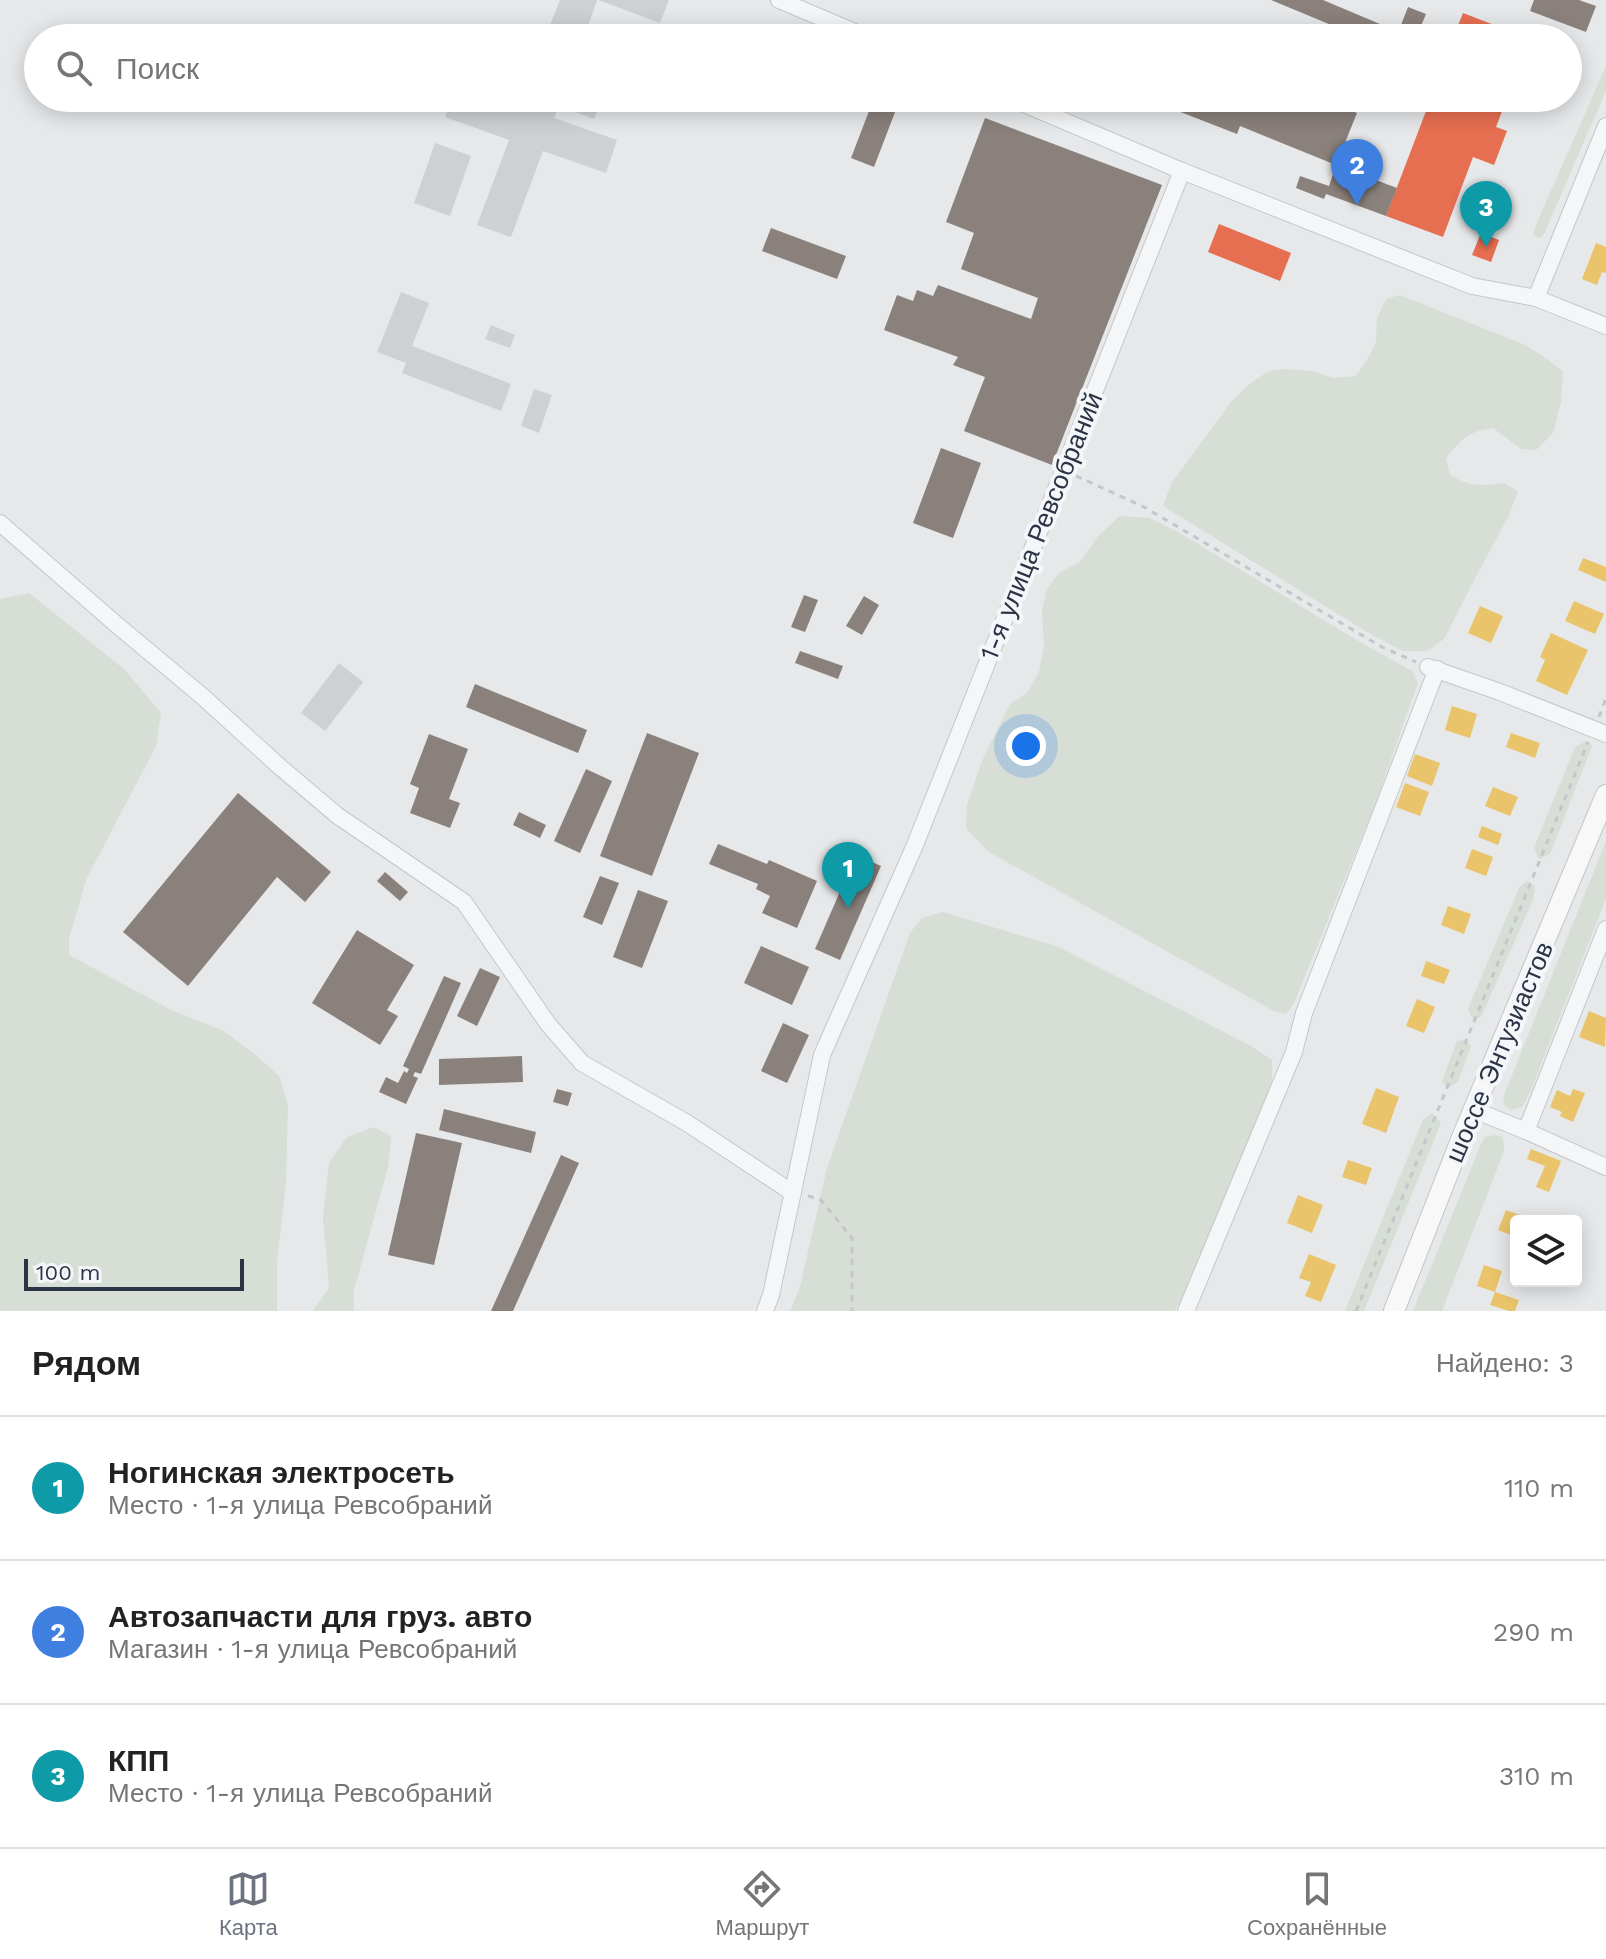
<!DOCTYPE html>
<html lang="ru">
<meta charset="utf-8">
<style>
body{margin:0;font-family:"Work Sans",sans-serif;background:#f2f2f2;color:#222}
.controls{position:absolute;right:24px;bottom:24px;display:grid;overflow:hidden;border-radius:8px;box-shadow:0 4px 20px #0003}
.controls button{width:72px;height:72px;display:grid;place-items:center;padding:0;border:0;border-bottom:2px solid #e0e0e0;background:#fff;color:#222;font:40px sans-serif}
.scale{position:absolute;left:24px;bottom:20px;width:220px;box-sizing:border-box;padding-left:8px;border:4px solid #2b3445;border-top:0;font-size:22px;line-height:28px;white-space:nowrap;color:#2b3445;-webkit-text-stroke:6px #f4f6f9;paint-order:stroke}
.you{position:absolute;left:1026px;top:746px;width:28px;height:28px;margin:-20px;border:6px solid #fff;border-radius:50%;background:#1a73e8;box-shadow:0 0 0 12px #1a73e833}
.badge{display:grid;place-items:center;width:52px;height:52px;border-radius:50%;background:#6c737f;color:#fff;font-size:26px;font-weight:700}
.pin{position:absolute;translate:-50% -66px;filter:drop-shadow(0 2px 4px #0008)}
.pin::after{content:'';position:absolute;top:42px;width:28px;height:24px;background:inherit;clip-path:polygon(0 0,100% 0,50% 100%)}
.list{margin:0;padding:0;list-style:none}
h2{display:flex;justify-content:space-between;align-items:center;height:104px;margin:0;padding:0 32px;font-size:34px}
h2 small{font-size:26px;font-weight:400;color:#767676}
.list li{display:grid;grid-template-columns:52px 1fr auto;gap:24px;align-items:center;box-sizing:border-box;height:144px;padding:0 32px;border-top:2px solid #e0e0e0}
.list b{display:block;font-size:30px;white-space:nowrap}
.list p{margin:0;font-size:26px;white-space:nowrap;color:#767676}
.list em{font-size:26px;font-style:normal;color:#767676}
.icon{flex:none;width:44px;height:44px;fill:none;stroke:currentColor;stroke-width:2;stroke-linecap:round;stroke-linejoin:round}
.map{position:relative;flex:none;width:1606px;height:1311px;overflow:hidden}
.search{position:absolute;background:#fff;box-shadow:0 4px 20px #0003;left:24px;right:24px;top:24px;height:88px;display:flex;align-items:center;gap:20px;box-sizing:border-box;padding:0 28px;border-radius:44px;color:#767676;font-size:30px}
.sheet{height:536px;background:#fff}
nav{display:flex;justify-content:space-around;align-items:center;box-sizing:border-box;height:112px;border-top:2px solid #e0e0e0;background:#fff;font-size:22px;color:#767676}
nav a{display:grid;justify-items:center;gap:4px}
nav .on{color:#6c737f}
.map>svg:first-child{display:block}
</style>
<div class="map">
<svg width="1606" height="1311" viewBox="0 0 1606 1311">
<rect width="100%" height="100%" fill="#e6e8ea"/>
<!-- green -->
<g fill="#d6ded6">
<path d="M1606,66V91L1544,234L1540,238L1533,234L1539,218Z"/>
<path d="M1400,295L1523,344L1549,360L1563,372L1561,402L1553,433L1536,450L1521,449L1493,428C1468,431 1460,440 1446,459L1450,475C1470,487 1482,486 1505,483L1518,492L1508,517L1480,569L1444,639L1427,651H1403L1367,632L1163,506L1171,484L1231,402L1252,382L1269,371L1283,369L1312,371L1333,378L1356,376L1370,355L1376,342L1377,318L1386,299Z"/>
<path d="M1120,516L1150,518L1183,535L1360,642L1412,671L1418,683L1374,807L1294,1003L1286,1014L1274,1011L989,852L966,828L967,805L982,761L1010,704L1027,693L1039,672L1044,646L1042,612L1046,590L1059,573L1081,561L1098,536Z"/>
<path d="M29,593L125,670L161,713L156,746L86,880L69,939V955L173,1011L222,1030L252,1052L279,1076L288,1105L286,1182L277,1263V1311H0V599Z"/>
<path d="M1587,741L1592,746L1550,854L1539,859L1534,848L1575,747Z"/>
<path d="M1606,841V899L1531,1090L1522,1107L1511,1110L1505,1106L1503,1098Z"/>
<path d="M1527,881L1535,886L1533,900L1481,1017L1473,1020L1468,1009L1519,888Z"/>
<path d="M943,912L1059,947L1251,1046L1272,1060V1089L1222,1215L1175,1311H790L800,1287L827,1168L910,933L922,918Z"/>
<path d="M1466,1039L1471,1046L1458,1082L1448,1088L1442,1081L1457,1041Z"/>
<path d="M1432,1113L1441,1123L1364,1311H1345L1423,1120Z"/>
<path d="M374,1127L391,1136L388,1167L354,1290V1311H313L329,1288L323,1218L329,1163L347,1137Z"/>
<path d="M1495,1135L1503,1137L1504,1151L1442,1311H1413L1484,1137Z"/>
</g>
<!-- homes -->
<g fill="#e9c46a">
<path d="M1596,243L1606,247V273L1602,272L1597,285L1582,279Z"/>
<path d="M1583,558L1606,567V582L1578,570Z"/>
<path d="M1574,601L1604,614L1595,634L1565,621Z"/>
<path d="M1480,606L1503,616L1491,643L1468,633Z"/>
<path d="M1551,633L1588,650L1567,695L1536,681L1545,660L1540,657Z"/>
<path d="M1452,706L1477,714L1470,738L1445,730Z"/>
<path d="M1511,733L1540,743L1535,758L1506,747Z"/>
<path d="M1415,754L1440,763L1432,786L1407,776Z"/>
<path d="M1405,783L1429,792L1420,816L1396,807Z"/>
<path d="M1493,787L1518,797L1510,816L1485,806Z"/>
<path d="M1482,826L1502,834L1498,845L1478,837Z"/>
<path d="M1472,849L1493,857L1486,876L1465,868Z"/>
<path d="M1448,906L1471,914L1464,934L1441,925Z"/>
<path d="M1426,961L1450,970L1444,984L1421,976Z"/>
<path d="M1417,999L1435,1007L1424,1033L1406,1026Z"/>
<path d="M1589,1011L1606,1018L1605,1047L1579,1037Z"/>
<path d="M1376,1088L1399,1097L1386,1133L1362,1124Z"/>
<path d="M1573,1089L1585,1093L1573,1122L1560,1116L1562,1112L1550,1107L1557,1090L1570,1096Z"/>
<path d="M1531,1149L1561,1161L1549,1192L1536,1187L1545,1166L1527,1159Z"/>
<path d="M1348,1160L1372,1168L1366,1185L1342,1177Z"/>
<path d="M1298,1195L1323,1205L1312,1233L1287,1223Z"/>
<path d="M1506,1210L1536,1221H1516V1237L1498,1230Z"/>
<path d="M1309,1254L1336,1265L1321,1302L1305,1296L1311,1282L1299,1278Z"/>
<path d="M1484,1265L1502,1271L1495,1292L1477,1286Z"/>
<path d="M1495,1292L1519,1300L1515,1311H1509L1490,1305Z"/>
</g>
<!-- shops -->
<g fill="#e76f51">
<path d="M1463,13L1528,38H1453Z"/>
<path d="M1431,98H1507L1496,127L1507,131L1494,165L1473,157L1443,237L1386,216Z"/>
<path d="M1219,224L1291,253L1280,281L1208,252Z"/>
<path d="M1481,233L1499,240L1491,262L1472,255Z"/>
</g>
<!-- industry -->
<g fill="#8a817c">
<path d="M1271,0H1323L1387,27L1383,38H1332L1336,27Z"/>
<path d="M1534,0H1579L1596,6L1586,32L1530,11Z"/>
<path d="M1408,7L1426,14L1416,38H1396Z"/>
<path d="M874,98L897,107L874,167L851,158Z"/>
<path d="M1183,98H1291L1326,112L1330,102L1357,113L1336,165L1397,188L1386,216L1326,194L1324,199L1296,188L1300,176L1329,186L1336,165L1240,126L1237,134L1178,111Z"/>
<path d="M985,118L1162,185L1052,465L964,431L985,377L953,365L958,357L884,330L897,295L913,301L917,290L933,296L938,285L1031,319L1038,298L961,269L974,233L946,222Z"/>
<path d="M771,228L846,256L837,279L762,251Z"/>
<path d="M941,448L981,463L953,538L913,523Z"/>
<path d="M804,595L818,600L805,632L791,627Z"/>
<path d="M864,596L879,605L862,635L846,626Z"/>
<path d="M800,651L843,666L838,679L795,663Z"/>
<path d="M475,684L587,730L578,753L466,707Z"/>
<path d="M647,733L699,753L652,876L600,856Z"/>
<path d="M429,734L468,749L449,799L460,803L450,828L410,813L419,788L410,784Z"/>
<path d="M586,769L612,781L580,853L554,841Z"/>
<path d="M238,793L331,872L305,902L277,877L188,986L123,932Z"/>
<path d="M519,812L546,825L540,838L513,825Z"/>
<path d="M718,844L767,864L769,860L817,881L797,928L762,913L770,896L756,889L758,884L709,864Z"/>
<path d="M856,855L881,866L840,960L815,949Z"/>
<path d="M385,872L408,892L400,901L377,881Z"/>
<path d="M600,876L619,883L602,925L583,917Z"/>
<path d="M638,890L668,901L642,968L613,957Z"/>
<path d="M357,930L414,965L387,1010L398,1016L380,1045L312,1003Z"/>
<path d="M761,946L809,967L792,1005L744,983Z"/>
<path d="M480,968L500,977L477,1026L457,1016Z"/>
<path d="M444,976L461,983L421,1074L415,1072L413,1076L418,1078L406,1104L379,1092L386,1077L398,1083L404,1071L407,1073L409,1069L403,1066Z"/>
<path d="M783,1023L809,1035L787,1083L761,1071Z"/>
<path d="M522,1056L523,1082L439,1085V1059Z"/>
<path d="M557,1089L572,1093L568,1106L553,1102Z"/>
<path d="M444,1109L536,1132L531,1153L439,1130Z"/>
<path d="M416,1133L462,1143L434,1265L388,1255Z"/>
<path d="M561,1155L579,1163L513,1311H491Z"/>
</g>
<!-- building -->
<g fill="#ced0d3">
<path d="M560,0H597L584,38H545Z"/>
<path d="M598,0H669L660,23Z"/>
<path d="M452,98H506L522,104L524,98H562L554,118L617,140L606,173L543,151L511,237L477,225L509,140L445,117Z"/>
<path d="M574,98H603L594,119L570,110Z"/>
<path d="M435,143L471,156L450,216L414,203Z"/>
<path d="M401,292L429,303L412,346L511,384L501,411L402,373L406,363L377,352Z"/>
<path d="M491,325L515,335L510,348L485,339Z"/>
<path d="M534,389L552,395L539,433L521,426Z"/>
<path d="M339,663L363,682L325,731L301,713Z"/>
</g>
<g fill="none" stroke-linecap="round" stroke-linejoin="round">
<defs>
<g id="minor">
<path d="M779,0L869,38"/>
<path d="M1010,98L1182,171L1472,286L1536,298L1606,326"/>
<path d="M1536,298L1606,126"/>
<path d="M0,523L117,625L202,696L280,767L338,816L464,902L548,1024L582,1063L687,1123L793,1193"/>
<path d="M1428,667L1500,692L1606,734"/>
<path d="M1474,1110L1526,1131L1606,1167"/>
<path d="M1526,1131L1606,929"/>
<path d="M765,1311L771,1295L822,1055L915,845L1182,171"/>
<path d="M1186,1311L1294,1052L1304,1013L1437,669"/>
</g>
<path id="major" d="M1394,1311L1463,1135L1606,795"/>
</defs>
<!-- minor casing -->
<use href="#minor" stroke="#c4c6c8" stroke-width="18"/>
<!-- major casing -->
<use href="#major" stroke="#c2c5c8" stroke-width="22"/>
<!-- path -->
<g stroke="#c5c6ca" stroke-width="3" stroke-dasharray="6 6" stroke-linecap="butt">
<path d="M1076,476L1144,507L1382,647L1416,662"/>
<path d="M1599,717L1606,698"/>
<path d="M808,1196L820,1199L852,1238V1311"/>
<path d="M1356,1311L1588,742"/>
</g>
<!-- minor -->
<use href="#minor" stroke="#f5f6f7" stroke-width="16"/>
<!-- major -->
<use href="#major" stroke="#f8f8f8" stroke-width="20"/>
</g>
<g text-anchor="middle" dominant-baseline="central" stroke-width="8" stroke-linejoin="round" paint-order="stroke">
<!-- street labels -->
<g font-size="26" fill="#2b3445" stroke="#f4f6f9">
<text transform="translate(1041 526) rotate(-68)">1-я улица Ревсобраний</text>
<text transform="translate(1499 1052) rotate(-67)">шоссе Энтузиастов</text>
</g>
</g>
</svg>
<div class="controls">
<button><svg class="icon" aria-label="layers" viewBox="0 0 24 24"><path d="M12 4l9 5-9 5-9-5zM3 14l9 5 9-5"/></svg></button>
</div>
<div class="scale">100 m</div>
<div class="you"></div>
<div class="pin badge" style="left:848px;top:908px;background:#0f9aa8">1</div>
<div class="pin badge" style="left:1357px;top:205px;background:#3f7fe0">2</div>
<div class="pin badge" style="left:1486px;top:247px;background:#0f9aa8">3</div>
<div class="search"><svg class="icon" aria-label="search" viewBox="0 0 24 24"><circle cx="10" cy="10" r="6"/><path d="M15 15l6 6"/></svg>Поиск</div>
</div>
<section class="sheet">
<h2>Рядом<small>Найдено: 3</small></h2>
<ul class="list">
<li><span class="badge" style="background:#0f9aa8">1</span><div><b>Ногинская электросеть</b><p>Место · 1-я улица Ревсобраний</p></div><em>110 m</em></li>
<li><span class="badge" style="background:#3f7fe0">2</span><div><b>Автозапчасти для груз. авто</b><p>Магазин · 1-я улица Ревсобраний</p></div><em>290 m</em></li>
<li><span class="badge" style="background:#0f9aa8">3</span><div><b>КПП</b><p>Место · 1-я улица Ревсобраний</p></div><em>310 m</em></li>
</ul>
</section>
<nav>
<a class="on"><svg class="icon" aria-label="map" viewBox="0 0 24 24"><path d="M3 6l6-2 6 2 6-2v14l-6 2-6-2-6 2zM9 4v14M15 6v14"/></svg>Карта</a>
<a><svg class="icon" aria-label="directions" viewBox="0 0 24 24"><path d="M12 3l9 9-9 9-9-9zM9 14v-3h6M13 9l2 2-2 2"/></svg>Маршрут</a>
<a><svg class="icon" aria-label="saved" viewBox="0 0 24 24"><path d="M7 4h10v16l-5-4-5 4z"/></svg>Сохранённые</a>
</nav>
